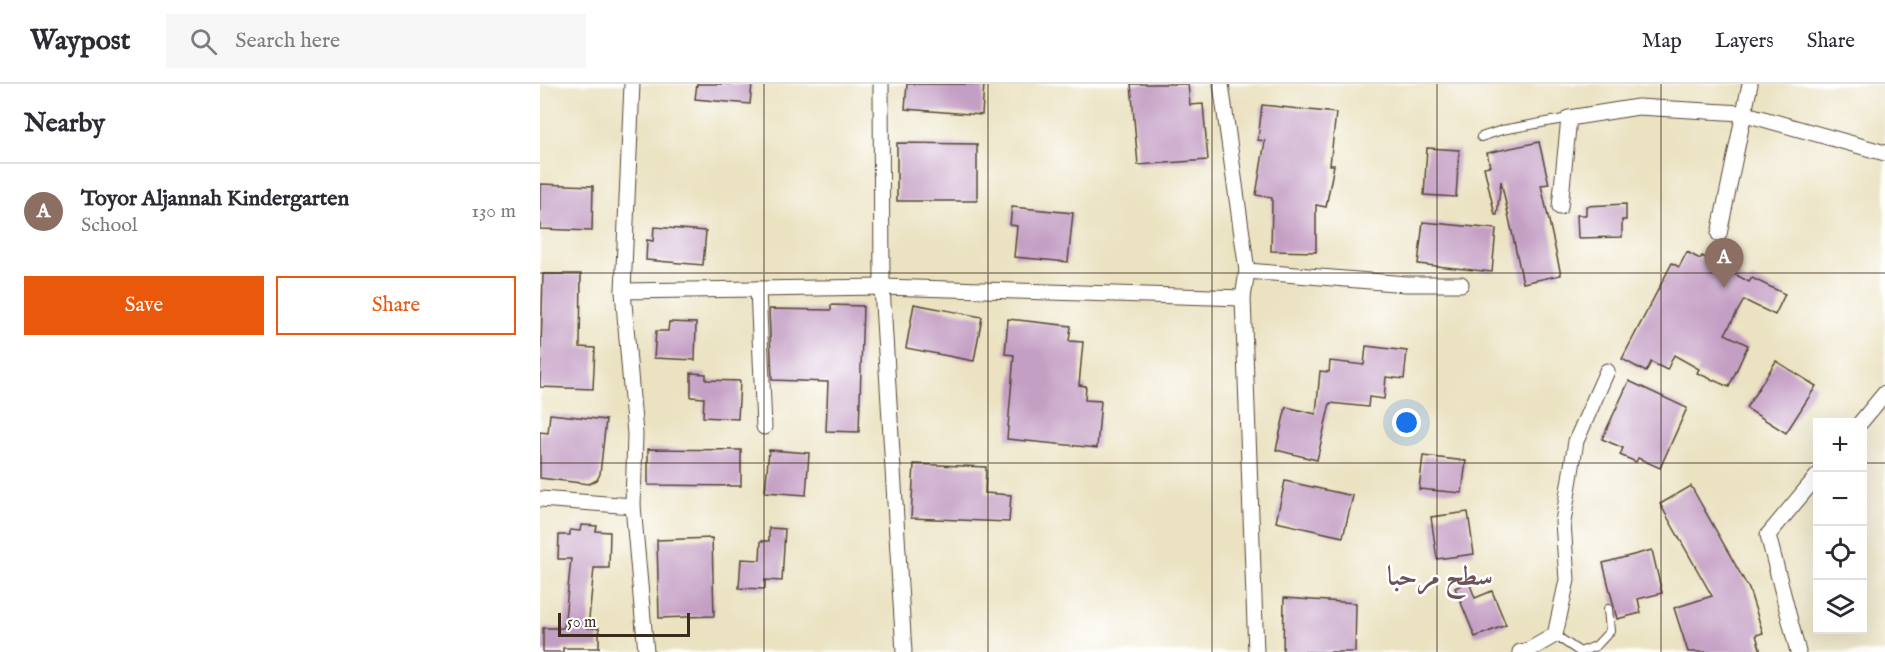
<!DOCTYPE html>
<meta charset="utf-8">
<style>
body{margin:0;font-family:"IM FELL English",Amiri,serif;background:#f7f7f7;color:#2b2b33}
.controls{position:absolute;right:18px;bottom:18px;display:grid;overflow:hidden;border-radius:0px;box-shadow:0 6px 24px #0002}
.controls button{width:54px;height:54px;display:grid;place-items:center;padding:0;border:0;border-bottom:2px solid #e1e1e2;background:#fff;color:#2b2b33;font:30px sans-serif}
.scale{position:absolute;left:18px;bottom:15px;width:132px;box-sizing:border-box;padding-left:6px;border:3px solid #3b2a1e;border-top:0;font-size:16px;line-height:21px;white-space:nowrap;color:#3b2a1e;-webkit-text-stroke:4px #fff;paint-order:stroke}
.you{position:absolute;left:867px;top:339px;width:21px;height:21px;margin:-15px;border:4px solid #fff;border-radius:50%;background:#1a73e8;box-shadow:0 0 0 9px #1a73e833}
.badge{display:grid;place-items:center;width:39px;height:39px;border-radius:50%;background:#ea580c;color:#fff;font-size:20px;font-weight:700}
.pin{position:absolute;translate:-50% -50px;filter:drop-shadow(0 2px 3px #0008)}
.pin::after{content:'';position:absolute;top:32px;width:21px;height:18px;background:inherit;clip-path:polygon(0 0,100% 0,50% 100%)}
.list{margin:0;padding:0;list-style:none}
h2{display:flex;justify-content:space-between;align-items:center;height:78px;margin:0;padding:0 24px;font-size:26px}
h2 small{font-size:20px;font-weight:400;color:#7c7c81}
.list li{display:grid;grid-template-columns:39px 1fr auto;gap:18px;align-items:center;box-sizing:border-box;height:96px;padding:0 24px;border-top:2px solid #e1e1e2}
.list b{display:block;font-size:22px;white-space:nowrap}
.list p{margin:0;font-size:20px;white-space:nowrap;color:#7c7c81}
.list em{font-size:20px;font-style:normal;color:#7c7c81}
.actions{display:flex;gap:12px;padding:18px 24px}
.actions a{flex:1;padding:14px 0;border:2px solid #ea580c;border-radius:0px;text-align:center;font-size:21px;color:#ea580c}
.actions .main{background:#ea580c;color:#fff}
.icon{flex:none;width:33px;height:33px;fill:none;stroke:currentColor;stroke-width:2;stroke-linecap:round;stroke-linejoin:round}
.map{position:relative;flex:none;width:1345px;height:568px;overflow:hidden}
header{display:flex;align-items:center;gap:36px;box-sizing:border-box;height:84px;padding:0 30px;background:#fff;border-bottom:2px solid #e1e1e2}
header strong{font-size:28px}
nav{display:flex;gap:33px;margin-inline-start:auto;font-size:21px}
.search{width:420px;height:54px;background:#f7f7f7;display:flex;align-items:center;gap:15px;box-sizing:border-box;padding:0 21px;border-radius:0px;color:#7c7c81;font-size:22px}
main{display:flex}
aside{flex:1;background:#fff}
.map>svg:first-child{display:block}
</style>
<header>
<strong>Waypost</strong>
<div class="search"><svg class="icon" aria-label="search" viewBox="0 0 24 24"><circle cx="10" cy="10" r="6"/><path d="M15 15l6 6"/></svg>Search here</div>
<nav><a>Map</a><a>Layers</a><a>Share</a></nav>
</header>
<main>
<aside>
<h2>Nearby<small></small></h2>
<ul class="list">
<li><span class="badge" style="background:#8d6e63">A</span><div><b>Toyor Aljannah Kindergarten</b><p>School</p></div><em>130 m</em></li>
</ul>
<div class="actions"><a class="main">Save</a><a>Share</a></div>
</aside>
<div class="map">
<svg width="1345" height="568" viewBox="0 0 1345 568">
<rect width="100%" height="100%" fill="#fff"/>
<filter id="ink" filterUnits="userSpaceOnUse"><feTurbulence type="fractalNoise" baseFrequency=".0167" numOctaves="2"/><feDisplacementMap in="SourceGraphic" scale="12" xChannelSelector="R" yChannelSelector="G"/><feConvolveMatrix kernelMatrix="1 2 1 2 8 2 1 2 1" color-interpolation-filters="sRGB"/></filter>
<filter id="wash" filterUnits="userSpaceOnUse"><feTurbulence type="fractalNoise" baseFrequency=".008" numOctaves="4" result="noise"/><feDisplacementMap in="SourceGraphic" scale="24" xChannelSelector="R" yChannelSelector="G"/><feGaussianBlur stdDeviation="1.35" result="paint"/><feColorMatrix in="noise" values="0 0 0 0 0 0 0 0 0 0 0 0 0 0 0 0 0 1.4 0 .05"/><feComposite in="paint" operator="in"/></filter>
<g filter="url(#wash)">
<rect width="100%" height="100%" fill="#ebe2c1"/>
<g id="blocks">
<!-- building -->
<g fill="#c49fc4">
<path d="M157,0H212L210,20L155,15Z"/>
<path d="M367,0H444L442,31L365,25Z"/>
<path d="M591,0H648L650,21L663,20L668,76L598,81Z"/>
<path d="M722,21L796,29L790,81H794L786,123L776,121V168L731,167L732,114L716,111L725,57L718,56Z"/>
<path d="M999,58L1009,100L1001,101L1021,191L983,199L961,97L957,131H955L944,83L950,82L947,69Z"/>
<path d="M357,59L437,60V117H357Z"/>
<path d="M887,64L919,66L916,113L884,111Z"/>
<path d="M0,100L53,102L52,147L0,145Z"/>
<path d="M1086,120V136H1082V153L1038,154L1037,131H1046V122Z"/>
<path d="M472,123L533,129L528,178L474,173L477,142L470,141Z"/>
<path d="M883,138L956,145L952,188L878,180Z"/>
<path d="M114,143L166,147L163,181L106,176L107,156L113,157Z"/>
<path d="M1147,168L1160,175L1162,172L1209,198L1212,194L1245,210L1235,231L1204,216L1185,250L1208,261L1189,303L1157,289L1159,285L1134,271L1127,286L1111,278L1106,288L1082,275L1132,179L1139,183Z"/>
<path d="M3,190H41L40,263L55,264L53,305L0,303Z"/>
<path d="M374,220L442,233L434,277L366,264Z"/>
<path d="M291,221L323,222L319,348L286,347L288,298L232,296L229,225L291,226Z"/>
<path d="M468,235L531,242L529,257L543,258L539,301L546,302L545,316L561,317L557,364L467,355L474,271L465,270Z"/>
<path d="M129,238L156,239L155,276L114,274L116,247H128Z"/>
<path d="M826,262L867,267L864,295L846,293L844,315L829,313L828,323L790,319L777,376L736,366L746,323L776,330L780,287L789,288L790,277L824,281Z"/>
<path d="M1236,277L1276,302L1246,349L1206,324Z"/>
<path d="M151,289L166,290V296L200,297L198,335L163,333L164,314L151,313Z"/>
<path d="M1089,297L1147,324L1120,384L1098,374L1096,378L1080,371L1083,364L1062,355Z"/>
<path d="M10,330L66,336L60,390L57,396L49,400L0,394V348L8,349Z"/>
<path d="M108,365L201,366V402L108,401Z"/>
<path d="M229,366L269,369L266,411L225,408Z"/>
<path d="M883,372L926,377L922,409L879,405Z"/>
<path d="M374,380L446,383L445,409L471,411L469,438L371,434Z"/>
<path d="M745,397L813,412L803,453L736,438Z"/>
<path d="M1151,402L1209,505L1223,549L1216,551L1221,568H1148L1134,524L1172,512L1120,420Z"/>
<path d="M928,428L934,470L897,475L891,433Z"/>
<path d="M41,441L57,442L56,447L70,448L69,484H54L48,544H59V564H23V568H3V544H24L31,475H18L19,451H30V446L40,447Z"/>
<path d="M229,444L245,445L242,497L225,496V505L199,504L201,475L220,476L221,457H229Z"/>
<path d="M172,454L174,532L119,534L117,456Z"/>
<path d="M1112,466L1122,509L1098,515L1101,529L1077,535L1063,479Z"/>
<path d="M929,498L935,514L952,507L966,541L935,553L915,504Z"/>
<path d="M744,514L816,519L815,568H743Z"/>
</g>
</g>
</g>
<g filter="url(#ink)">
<use href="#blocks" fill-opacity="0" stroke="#554636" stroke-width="1.5"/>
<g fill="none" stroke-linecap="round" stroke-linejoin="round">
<defs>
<g id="service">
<path d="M941,53L962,46L1029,34"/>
<path d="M1015,551L1040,568L1056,562L1070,547L1068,525"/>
</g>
<g id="minor">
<path d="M92,0L83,207L95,350L93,422L106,568"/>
<path d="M341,0L342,203L364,568"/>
<path d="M681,0L707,187L703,214L716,568"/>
<path d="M1020,123L1029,34L1098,23L1202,29L1345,69"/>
<path d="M1179,150L1210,0"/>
<path d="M707,187L866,200H921"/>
<path d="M218,205L224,343"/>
<path d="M83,207L342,203L703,214"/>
<path d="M1321,338L1345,309"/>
<path d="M0,415L93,422"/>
<path d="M980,568L989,566L1015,551L1027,496L1023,438L1036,357L1067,287"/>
<path d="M1258,568L1228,451L1278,391"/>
</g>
</defs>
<!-- service casing -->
<use href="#service" stroke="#554636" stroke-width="10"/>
<!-- minor casing -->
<use href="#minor" stroke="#554636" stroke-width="17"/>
<!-- service -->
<use href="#service" stroke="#fff" stroke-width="8"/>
<!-- minor -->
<use href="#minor" stroke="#fff" stroke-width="15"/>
</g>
</g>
<!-- grid -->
<path fill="none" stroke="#3b2a1e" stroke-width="1.5" stroke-opacity="0.55" d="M224,0V568M448,0V568M672,0V568M897,0V568M1121,0V568M0,189H1345M0,379H1278M1322,379H1345"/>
<g text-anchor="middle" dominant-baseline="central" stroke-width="5" stroke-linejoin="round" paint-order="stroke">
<!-- district labels -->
<g font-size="27" font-weight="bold" fill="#6b5358" stroke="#fff">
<text x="900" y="494">سطح مرحبا</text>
</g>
</g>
</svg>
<div class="controls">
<button>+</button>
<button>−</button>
<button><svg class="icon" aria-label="locate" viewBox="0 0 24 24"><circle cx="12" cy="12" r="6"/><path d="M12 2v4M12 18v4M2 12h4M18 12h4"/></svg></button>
<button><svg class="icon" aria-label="layers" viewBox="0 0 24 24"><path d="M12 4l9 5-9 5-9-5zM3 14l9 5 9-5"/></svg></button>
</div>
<div class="scale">50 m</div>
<div class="you"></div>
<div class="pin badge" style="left:1184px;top:204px;background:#8d6e63">A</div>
</div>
</main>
